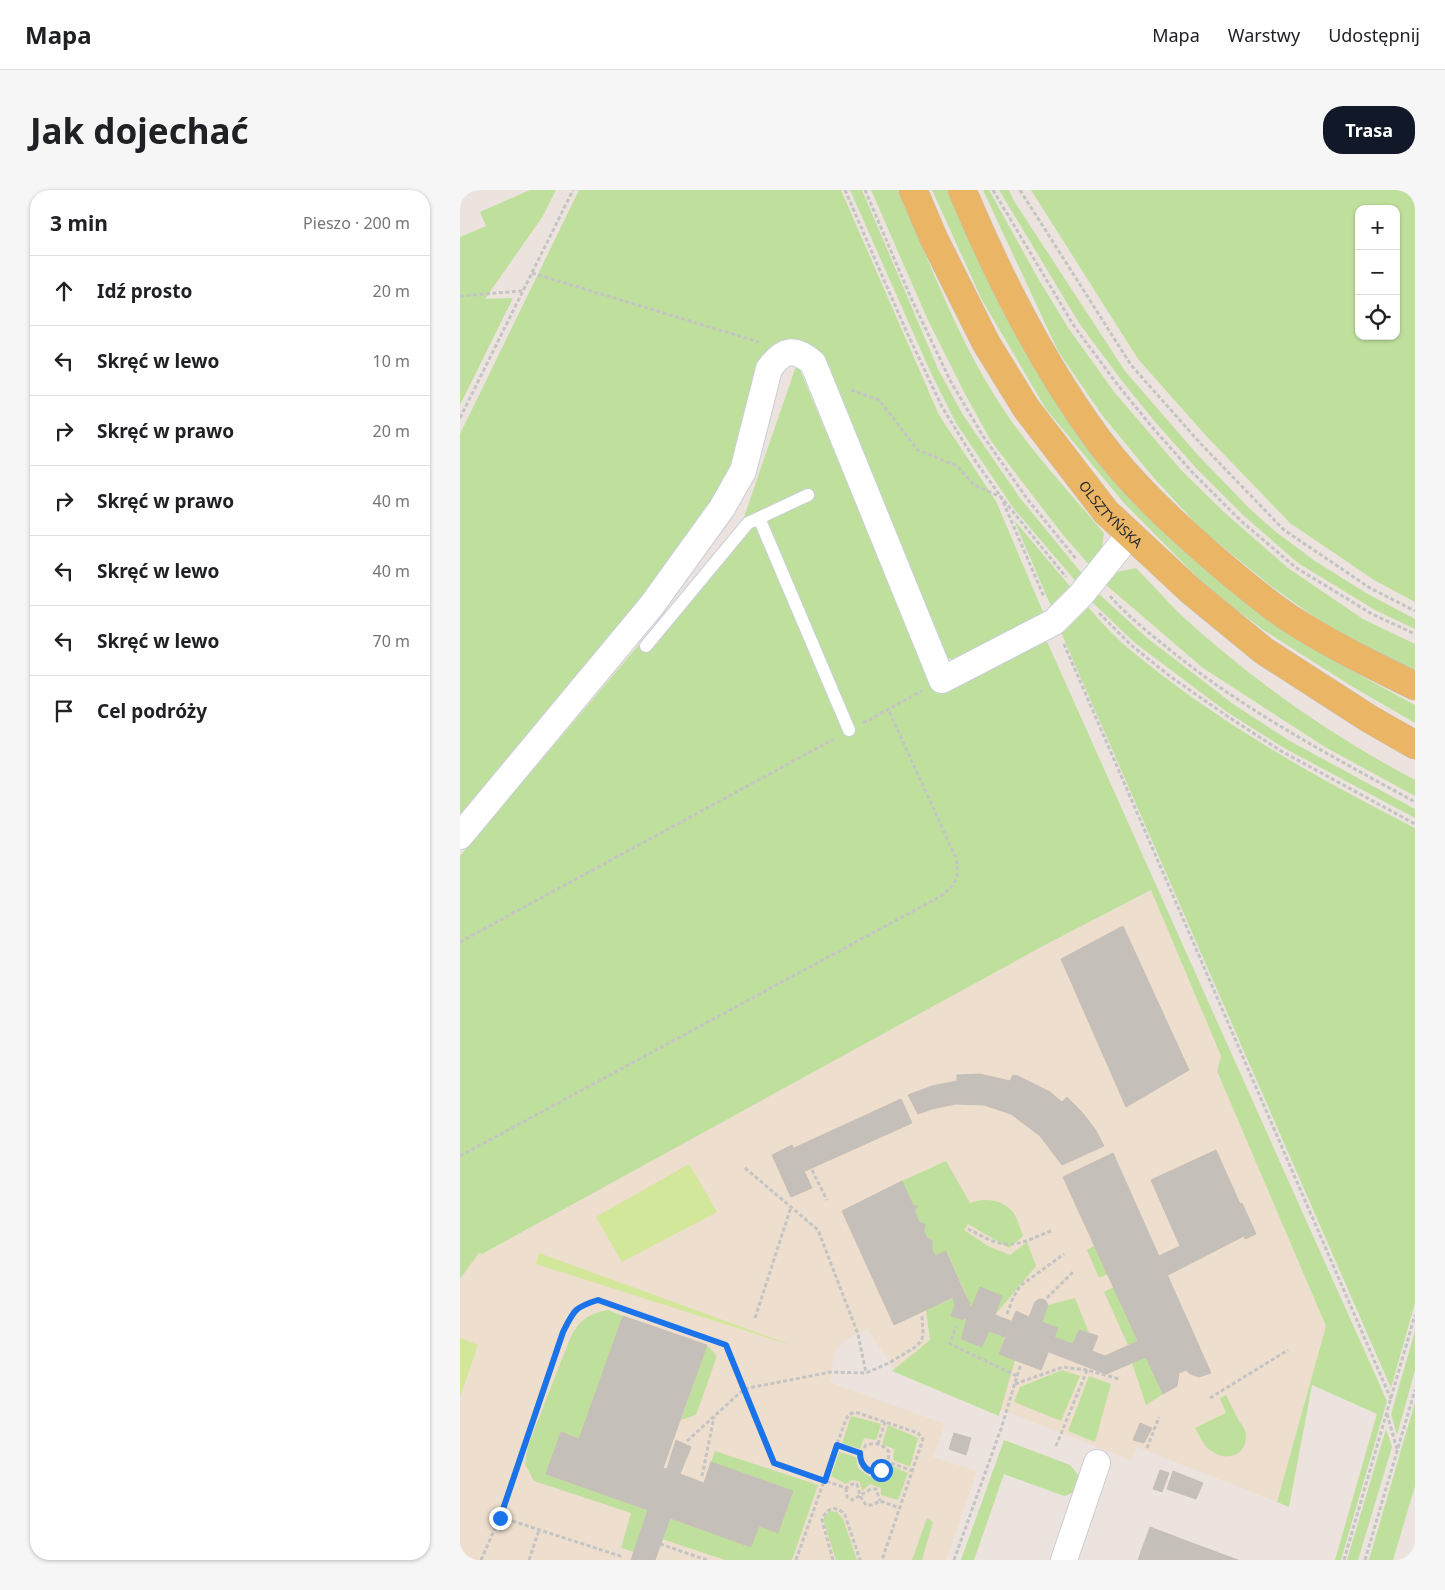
<!DOCTYPE html>
<html lang="pl">
<meta charset="utf-8">
<style>
body{margin:0;font-family:"Noto Sans",sans-serif;background:#f6f6f6;color:#202124}
.controls{position:absolute;right:15px;top:15px;display:grid;overflow:hidden;border-radius:10px;box-shadow:0 1px 4px #0004}
.controls button{width:45px;height:45px;display:grid;place-items:center;padding:0;border:0;border-bottom:1px solid #e0e0e0;background:#fff;color:#202124;font:25px sans-serif}
.stop{position:absolute;width:15px;height:15px;margin:-11px;border:4px solid #1a73e8;border-radius:50%;background:#fff}
.stop.end{background:#1a73e8;border-color:#fff;box-shadow:0 1px 5px #0008}
.list{margin:0;padding:0;list-style:none}
h2{display:flex;justify-content:space-between;align-items:center;height:65px;margin:0;padding:0 20px;font-size:21px}
h2 small{font-size:16px;font-weight:400;color:#757577}
.list li{display:grid;grid-template-columns:32px 1fr auto;gap:15px;align-items:center;box-sizing:border-box;height:70px;padding:0 20px;border-top:1px solid #e0e0e0}
.list b{display:block;font-size:19px;white-space:nowrap}
.list em{font-size:16px;font-style:normal;color:#757577}
.icon{flex:none;width:28px;height:28px;fill:none;stroke:currentColor;stroke-width:2;stroke-linecap:round;stroke-linejoin:round}
.map{position:relative;flex:none;width:955px;height:1370px;overflow:hidden;border-radius:20px}
header{display:flex;align-items:center;gap:30px;box-sizing:border-box;height:70px;padding:0 25px;background:#fff;border-bottom:1px solid #e0e0e0}
header strong{font-size:24px}
nav{display:flex;gap:28px;margin-inline-start:auto;font-size:18px}
.intro{display:flex;align-items:center;justify-content:space-between;box-sizing:border-box;height:120px;padding:0 30px}
h1{margin:0;font-size:35px}
.button{padding:12px 22px;border-radius:20px;background:#111827;color:#fff;font-size:18px;font-weight:700}
main{display:flex;gap:30px;padding:0 30px}
aside{flex:1;background:#fff;border-radius:20px;box-shadow:0 1px 4px #0004}
.map>svg:first-child{display:block}
</style>
<header>
<strong>Mapa</strong>
<nav><a>Mapa</a><a>Warstwy</a><a>Udostępnij</a></nav>
</header>
<div class="intro"><h1>Jak dojechać</h1><a class="button">Trasa</a></div>
<main>
<aside>
<h2>3 min<small>Pieszo · 200 m</small></h2>
<ul class="list">
<li><svg class="icon" aria-label="ahead" viewBox="0 0 24 24"><path d="M12 20V5M6 11l6-6 6 6"/></svg><div><b>Idź prosto</b></div><em>20 m</em></li>
<li><svg class="icon" aria-label="left" viewBox="0 0 24 24"><path d="M17 20v-9H6M10 6l-5 5 5 5"/></svg><div><b>Skręć w lewo</b></div><em>10 m</em></li>
<li><svg class="icon" aria-label="right" viewBox="0 0 24 24"><path d="M7 20v-9h11M14 6l5 5-5 5"/></svg><div><b>Skręć w prawo</b></div><em>20 m</em></li>
<li><svg class="icon" aria-label="right" viewBox="0 0 24 24"><path d="M7 20v-9h11M14 6l5 5-5 5"/></svg><div><b>Skręć w prawo</b></div><em>40 m</em></li>
<li><svg class="icon" aria-label="left" viewBox="0 0 24 24"><path d="M17 20v-9H6M10 6l-5 5 5 5"/></svg><div><b>Skręć w lewo</b></div><em>40 m</em></li>
<li><svg class="icon" aria-label="left" viewBox="0 0 24 24"><path d="M17 20v-9H6M10 6l-5 5 5 5"/></svg><div><b>Skręć w lewo</b></div><em>70 m</em></li>
<li><svg class="icon" aria-label="arrive" viewBox="0 0 24 24"><path d="M6 21V4h12l-3 4 3 4H6"/></svg><div><b>Cel podróży</b></div></li>
</ul>
</aside>
<div class="map">
<svg width="955" height="1370" viewBox="0 0 955 1370">
<rect width="100%" height="100%" fill="#ece3de"/>
<!-- education -->
<path fill="#eddece" d="M691,700L761,866L757,881L866,1136L817,1312L677,1257L671,1270L433,1178L408,1139L384,1151L375,1160L369,1192L485,1234L473,1267L517,1281L486,1370H0V1089L19,1063L22,1064L583,756Z"/>
<!-- green -->
<g fill="#bfe09d" fill-rule="evenodd">
<path d="M70,0H96L83,26L25,109L53,108L0,215V47L26,36L20,22Z"/>
<path d="M119,0H381L479,225L536,311L586,429L501,471L486,468L337,153L284,255L259,312L0,636V244Z"/>
<path d="M390,0H402L478,179L503,225L560,308L624,386L618,394L554,319L496,233L471,183Z"/>
<path d="M411,0H438C468,68 494,140 533,203C564,254 606,298 644,343L641,364L631,377L603,345L531,251L505,204L467,128Z"/>
<path d="M472,0H490L688,324L756,389L811,433L905,488L955,515V533L893,497L805,441L749,399L664,313L586,219L522,110Z"/>
<path d="M523,0H529L579,90L609,139L655,203L722,281L765,323L828,378L903,429L955,454V484L870,438L811,396L741,339L693,287L642,225L598,161Z"/>
<path d="M539,0H549L554,11L665,181L736,263L789,318L816,342L855,371L906,403L955,429V439L915,420L838,373L784,326L736,278L696,233L662,191L619,133Z"/>
<path d="M571,0H955V412L914,390L830,333L748,248L678,169ZM899,19H936V146H899Z"/>
<path d="M337,173L476,504L585,447L927,1211L881,1370H875L917,1224L852,1195L829,1317L817,1312L866,1136L757,881L761,866L691,700L583,756L22,1064L19,1063L0,1089V666L282,333Z"/>
<path d="M554,330L613,400L593,421Z"/>
<path d="M676,378C691,393 706,410 721,425C792,490 870,545 955,590V606L865,557L743,478L646,395L657,382Z"/>
<path d="M639,404L686,447L773,514L830,551L955,619V628L824,558L767,522L675,453L632,412Z"/>
<path d="M627,416C638,428 649,441 661,452C750,528 851,585 955,638V1113L931,1198L600,440Z"/>
<path d="M486,971L510,1013C524,1008 540,1009 551,1020C557,1026 560,1038 563,1046L549,1058L508,1034L504,1040L528,1056L550,1065L567,1052L576,1076L535,1125L509,1116L510,1114L487,1061L475,1066L472,1059V1051L467,1048L464,1041L465,1034L459,1032L455,1022L456,1017H458L453,1015L442,991Z"/>
<path d="M635,1055L648,1084L639,1088L627,1060Z"/>
<path d="M654,1097L678,1151L668,1155L644,1102Z"/>
<path d="M493,1108L495,1115L491,1126L503,1130L504,1128L507,1129L501,1149L522,1157L529,1141L545,1147L539,1163L555,1170L539,1226L432,1181L470,1150L466,1120Z"/>
<path d="M615,1108L629,1143L619,1140L613,1154L594,1147L598,1138L582,1132L588,1115Z"/>
<path d="M148,1120L163,1126L119,1249L101,1242L86,1284L188,1320L174,1362L161,1358L171,1323L74,1291L65,1274L68,1256L111,1146C121,1129 128,1124 148,1120Z"/>
<path d="M955,1141V1180L937,1245L931,1224Z"/>
<path d="M247,1155L257,1166L236,1225L221,1230Z"/>
<path d="M686,1167L703,1204L686,1215L672,1173Z"/>
<path d="M602,1180L620,1186L601,1231L554,1212L560,1197Z"/>
<path d="M629,1186L651,1194L635,1252L608,1241Z"/>
<path d="M766,1205C770,1213 774,1221 778,1229C781,1235 786,1238 786,1246C786,1267 765,1272 750,1260C743,1255 740,1246 735,1238L766,1223L760,1208Z"/>
<path d="M955,1212V1296L933,1370H909Z"/>
<path d="M391,1226L421,1234L416,1250L404,1248L400,1259L382,1253Z"/>
<path d="M428,1235L458,1248L450,1277L433,1270L434,1259L422,1254Z"/>
<path d="M926,1239L932,1257L898,1370H887Z"/>
<path d="M544,1250L610,1275L619,1286C617,1297 616,1303 604,1306L544,1284L514,1370H501Z"/>
<path d="M255,1261L358,1295L332,1370H265L202,1349L210,1328L291,1357L299,1336L318,1343L333,1301L251,1272Z"/>
<path d="M379,1262L396,1267L398,1278L408,1286L421,1285L432,1276L448,1283L438,1310L421,1305V1298L410,1294L402,1301L400,1292L392,1290L386,1294L371,1286Z"/>
<path d="M369,1321L377,1322L383,1329L397,1370H376L364,1332V1328Z"/>
<path d="M467,1328L473,1332L462,1370H452Z"/>
</g>
<!-- pitch -->
<g fill="#d2e799">
<path d="M229,974L257,1022L162,1072L136,1027Z"/>
<path d="M79,1063L337,1157L76,1074Z"/>
<path d="M0,1148L18,1155L0,1207Z"/>
</g>
<!-- building -->
<g fill="#c5bfb9" stroke="#c7bfb7">
<path d="M663,736L729,880L666,917L601,769Z"/>
<path d="M520,884L550,891L553,885L558,886L590,902L602,912L607,907L621,921L635,939L644,956L602,975L580,946L551,924L524,915L495,914L472,919L458,924L448,905L472,896L497,891V885Z"/>
<path d="M441,909L452,933L345,981L334,958Z"/>
<path d="M332,955L352,998L331,1007L312,965Z"/>
<path d="M756,960L780,1014L782,1013L796,1044L785,1049L784,1046L708,1085L699,1066L720,1056L691,990Z"/>
<path d="M653,963L751,1183L739,1187L730,1184L726,1180L719,1183L717,1196L703,1204L686,1167L646,1184L589,1162L594,1147L613,1154L619,1140L638,1146L632,1161L645,1166L678,1151L603,987Z"/>
<path d="M442,991L453,1015L458,1017H456L455,1022L459,1032L465,1034L464,1041L467,1048L472,1050V1059L475,1066L486,1061L504,1102L434,1135L382,1021Z"/>
<path d="M520,1097L542,1106L535,1125L551,1131L545,1147L529,1141L522,1157L501,1149L507,1129L504,1128L503,1130L491,1126L495,1115L493,1108L504,1102L510,1114L509,1116L512,1117Z"/>
<path d="M579,1109L585,1110L588,1115L582,1132L598,1138L581,1180L539,1164L556,1121L569,1127L575,1112Z"/>
<path d="M163,1126L247,1155L203,1278L207,1279L216,1250L231,1257L220,1284L244,1293L251,1272L333,1301L318,1343L299,1336L291,1357L210,1328L195,1370H171L188,1320L86,1284L101,1242L119,1249Z"/>
<path d="M680,1233L692,1238L684,1253L673,1250Z"/>
<path d="M494,1243L511,1248L506,1265L489,1259Z"/>
<path d="M700,1280L709,1283L702,1302L693,1299Z"/>
<path d="M713,1281L743,1293L736,1309L707,1299Z"/>
<path d="M690,1337L724,1350L778,1370H678Z"/>
</g>
<g fill="none" stroke-linecap="round" stroke-linejoin="round">
<defs>
<g id="service">
<path d="M299,328L348,305"/>
<path d="M186,456L288,333L299,328L389,540"/>
</g>
<g id="minor">
<path d="M0,646L192,415L262,318L283,281L309,179C323,159 334,157 353,173L482,490L594,432L621,405L670,344"/>
<path d="M604,1370L637,1273"/>
</g>
<g id="primary">
<path id="s1" d="M453,0L474,49L526,153L566,218L646,322L731,401L804,461L908,528L955,555"/>
<path d="M502,0C539,88 582,174 639,251C671,294 712,332 752,367C777,388 802,410 829,428C869,454 912,475 955,496"/>
</g>
</defs>
<!-- service casing -->
<use href="#service" stroke="#c9ced8" stroke-width="14"/>
<!-- minor casing -->
<use href="#minor" stroke="#c9ced8" stroke-width="28"/>
<!-- primary casing -->
<use href="#primary" stroke="#c4c4c4" stroke-width="29"/>
<!-- path -->
<g stroke="#c4c4c4" stroke-width="3" stroke-dasharray="4 2.5" stroke-linecap="butt">
<path d="M385,0L444,136L482,217L516,272L541,307L584,407"/>
<path d="M405,0L451,108L491,192L523,246L568,310L617,370"/>
<path d="M533,0L614,136L657,194L692,237L732,282L780,330L835,377L912,424L955,444"/>
<path d="M560,0L671,175L741,254L824,340L910,398L955,421"/>
<path d="M72,83L299,152"/>
<path d="M0,106L62,101"/>
<path d="M391,200L419,210L458,260L497,276L514,295L541,307L606,387"/>
<path d="M0,228L113,0"/>
<path d="M650,406C666,424 685,440 704,455C781,519 868,564 955,612"/>
<path d="M639,423L671,455L711,487L764,524L821,561L955,634"/>
<path d="M604,454L931,1209"/>
<path d="M403,533L462,501"/>
<path d="M0,752L374,549"/>
<path d="M0,966L481,706C496,694 500,687 496,668L428,519"/>
<path d="M285,978L358,1040L398,1144L406,1183"/>
<path d="M352,980L367,1010"/>
<path d="M508,1039C519,1044 532,1053 545,1054C560,1056 577,1046 591,1041"/>
<path d="M587,1108L614,1081"/>
<path d="M547,1124L553,1108L560,1096L604,1064"/>
<path d="M295,1128L331,1017"/>
<path d="M557,1186L561,1174"/>
<path d="M555,1194L603,1177L627,1180"/>
<path d="M750,1208L828,1160"/>
<path d="M927,1224L937,1259"/>
<path d="M227,1251L284,1199L371,1182L406,1183L429,1173L457,1156L462,1149L463,1142L462,1126"/>
<path d="M418,1254L425,1232"/>
<path d="M377,1255L400,1263L403,1275L411,1282L421,1280L428,1272L453,1281"/>
<path d="M596,1256L627,1180L659,1189"/>
<path d="M687,1258L699,1227"/>
<path d="M400,1263L406,1255C415,1252 423,1254 429,1262L428,1272"/>
<path d="M242,1286L254,1227"/>
<path d="M386,1298L387,1307L392,1310L411,1299H416L420,1311"/>
<path d="M40,1327L163,1367"/>
<path d="M200,1354L247,1370"/>
<path d="M0,1368L1,1370"/>
<path d="M21,1370L40,1327L103,1142C114,1120 115,1117 138,1110L266,1155L314,1273L386,1298L392,1294H397L400,1306L406,1315H412L420,1311L440,1318"/>
<path d="M69,1370L79,1340"/>
<path d="M336,1370L386,1229L390,1224L395,1222L458,1243L463,1249L422,1370"/>
<path d="M373,1370L362,1330C366,1318 376,1314 385,1325L400,1370"/>
<path d="M494,1370L542,1236L557,1186L490,1154L496,1136"/>
<path d="M884,1370L955,1125"/>
<path d="M905,1370L955,1200"/>
</g>
<!-- service -->
<use href="#service" stroke="#fff" stroke-width="12"/>
<!-- minor -->
<use href="#minor" stroke="#fff" stroke-width="26"/>
<!-- primary -->
<use href="#primary" stroke="#eab564" stroke-width="28"/>
</g>
<g fill="none" stroke-linecap="round" stroke-linejoin="round">
<!-- route -->
<path stroke="#1a73e8" stroke-width="6" d="M40,1328L103,1142C114,1120 115,1117 138,1110L266,1155L314,1273L365,1291L377,1255L400,1263C400,1275 409,1286 421,1280"/>
</g>
<g text-anchor="middle" dominant-baseline="central" stroke-width="4.5" stroke-linejoin="round" paint-order="stroke">
<!-- street labels -->
<g font-size="14" fill="#2b2b2b" stroke="#fff">
<text stroke="none"><textPath href="#s1" startOffset="382">OLSZTYŃSKA</textPath></text>
</g>
</g>
</svg>
<div class="controls">
<button>+</button>
<button>−</button>
<button><svg class="icon" aria-label="locate" viewBox="0 0 24 24"><circle cx="12" cy="12" r="6"/><path d="M12 2v4M12 18v4M2 12h4M18 12h4"/></svg></button>
</div>
<div class="stop" style="left:421px;top:1280px"></div>
<div class="stop end" style="left:40px;top:1328px"></div>
</div>
</main>
